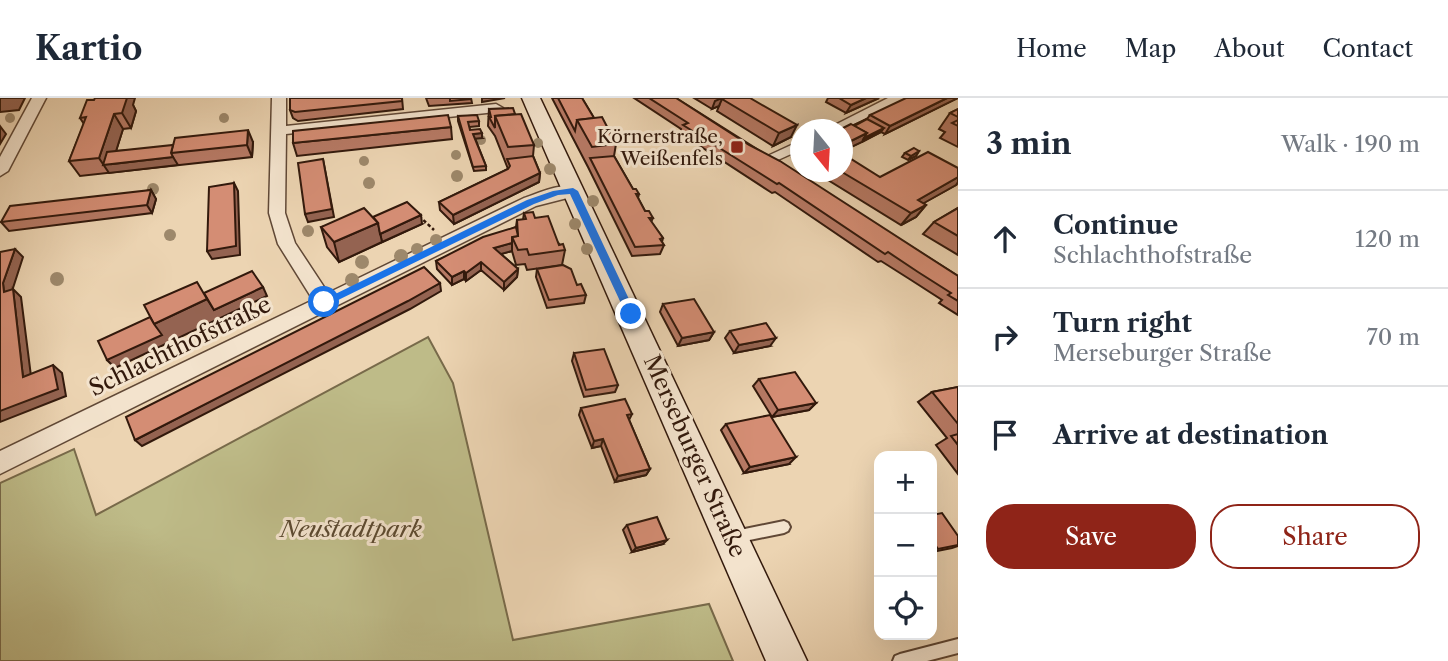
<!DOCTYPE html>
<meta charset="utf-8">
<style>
body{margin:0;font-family:"Libre Caslon Text",serif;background:#f6f6f7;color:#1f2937}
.controls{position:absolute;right:21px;bottom:21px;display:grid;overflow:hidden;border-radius:14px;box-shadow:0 7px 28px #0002}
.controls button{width:63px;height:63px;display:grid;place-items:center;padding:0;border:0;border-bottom:2px solid #e0e1e3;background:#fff;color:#1f2937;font:35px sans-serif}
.compass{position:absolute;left:790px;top:21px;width:63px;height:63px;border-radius:50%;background:#fff;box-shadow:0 7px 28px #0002;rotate:162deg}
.stop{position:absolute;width:21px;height:21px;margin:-16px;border:5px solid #1a73e8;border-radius:50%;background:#fff}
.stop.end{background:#1a73e8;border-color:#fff;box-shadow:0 2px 7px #0008}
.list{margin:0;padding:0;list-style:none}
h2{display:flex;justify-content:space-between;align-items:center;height:91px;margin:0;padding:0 28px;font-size:30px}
h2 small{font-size:23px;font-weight:400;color:#747a83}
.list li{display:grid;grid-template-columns:46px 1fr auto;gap:21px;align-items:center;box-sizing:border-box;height:98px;padding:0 28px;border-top:2px solid #e0e1e3}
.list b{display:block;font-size:26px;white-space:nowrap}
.list p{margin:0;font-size:23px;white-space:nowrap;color:#747a83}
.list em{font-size:23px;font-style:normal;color:#747a83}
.actions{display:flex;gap:14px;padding:21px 28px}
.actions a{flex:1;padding:16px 0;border:2px solid #8f2418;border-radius:28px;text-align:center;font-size:24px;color:#8f2418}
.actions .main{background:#8f2418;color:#fff}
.icon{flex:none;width:38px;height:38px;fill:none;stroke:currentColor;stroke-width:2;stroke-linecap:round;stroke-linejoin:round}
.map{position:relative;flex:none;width:958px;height:563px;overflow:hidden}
header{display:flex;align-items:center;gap:42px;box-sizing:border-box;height:98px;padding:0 35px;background:#fff;border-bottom:2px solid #e0e1e3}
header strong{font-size:33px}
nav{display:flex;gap:38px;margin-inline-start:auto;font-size:24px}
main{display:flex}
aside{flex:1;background:#fff}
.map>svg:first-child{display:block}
</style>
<header>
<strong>Kartio</strong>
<nav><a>Home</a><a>Map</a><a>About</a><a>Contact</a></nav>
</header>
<main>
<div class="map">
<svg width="958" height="563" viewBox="0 0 958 563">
<rect width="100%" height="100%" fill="#ecd4b2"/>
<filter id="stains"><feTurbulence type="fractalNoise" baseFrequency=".00286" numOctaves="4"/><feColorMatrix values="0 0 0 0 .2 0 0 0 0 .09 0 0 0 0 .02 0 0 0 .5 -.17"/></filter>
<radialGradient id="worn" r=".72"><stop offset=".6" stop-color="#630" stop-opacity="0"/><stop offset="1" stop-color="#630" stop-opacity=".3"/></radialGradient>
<!-- green -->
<path fill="#bebb88" stroke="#786a4a" stroke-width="2" d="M428,239L453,285L513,542L709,506L733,563H0V385L74,351L96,417Z"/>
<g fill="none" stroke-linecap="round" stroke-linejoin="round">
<defs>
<g id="service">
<path d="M784,423L788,425L790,429L788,433L784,435L735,445L731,443L729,439L731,435L735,433Z"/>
<path d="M958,541V555L927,563H893L895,558L900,556Z"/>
</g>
<g id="minor">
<path d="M32,0H46L8,73L0,78V59Z"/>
<path d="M272,0H286V28L496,6L503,10L496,14L286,36L285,115L295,145L328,195L524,100C539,95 568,81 581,93L579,97L536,108L0,376V353L313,202L278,146L269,115Z"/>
<path d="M888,0H906L842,32H825Z"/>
<path d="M800,43V52L769,66L761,61Z"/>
</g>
<path id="secondary" d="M522,0H540L807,563H766Z"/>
</defs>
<!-- service casing -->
<use href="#service" stroke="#604836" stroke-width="4"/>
<!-- minor casing -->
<use href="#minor" stroke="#604836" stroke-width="3"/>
<!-- secondary casing -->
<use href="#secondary" stroke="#32190c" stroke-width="3"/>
<!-- path -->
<path stroke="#32190c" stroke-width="2.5" stroke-dasharray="3.5 2.5" stroke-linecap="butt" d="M419,118L434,132"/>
<!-- service -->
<use href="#service" fill="#f3e3cd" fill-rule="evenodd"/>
<!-- minor -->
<use href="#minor" fill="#f3e3cd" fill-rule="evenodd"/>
<!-- secondary -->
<use href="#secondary" fill="#f3e3cd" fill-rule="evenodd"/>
</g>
<!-- trees -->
<g fill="#9d886b">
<circle cx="10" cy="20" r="5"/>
<circle cx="224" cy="20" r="5"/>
<circle cx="481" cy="42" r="5"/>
<circle cx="538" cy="45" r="5"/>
<circle cx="456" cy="57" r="5"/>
<circle cx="364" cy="63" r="5"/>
<circle cx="550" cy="71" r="6"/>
<circle cx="457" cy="78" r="6"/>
<circle cx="369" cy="85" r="6"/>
<circle cx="153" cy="91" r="6"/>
<circle cx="593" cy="103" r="6"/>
<circle cx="575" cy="126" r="6"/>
<circle cx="308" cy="133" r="6"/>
<circle cx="170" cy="137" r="6"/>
<circle cx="436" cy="142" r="6"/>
<circle cx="417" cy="151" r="6"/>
<circle cx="587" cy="151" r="6"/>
<circle cx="401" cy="158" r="7"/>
<circle cx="362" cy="164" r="7"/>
<circle cx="57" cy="181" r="7"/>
<circle cx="352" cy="182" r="7"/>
</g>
<!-- wall -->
<g fill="#b67964" stroke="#32190c" stroke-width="2">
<path d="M402,0L403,11L298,23L293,20L290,12Z"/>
<path d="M426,0H471L472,5L429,8Z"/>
<path d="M552,0H582L594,20L616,46L614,58L633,91L639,96L638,100L645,113L653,120L651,124L663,140L662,144L664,147L660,156L632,158L588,69Z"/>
<path d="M634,0H676L958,178V217L939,205L942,202L911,182L881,163L878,164L775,94L772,95L680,35L681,31Z"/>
<path d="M694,0H750L791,39L773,48L717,13L719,8L712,11Z"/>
<path d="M828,0H879L846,15L826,4Z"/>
<path d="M958,0L885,36L881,34L843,53V32L867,21L870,17Z"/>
<path d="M94,2L133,7L136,13L131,30L123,31L116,53L253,44L252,59L80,78L69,63L84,26L80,20Z"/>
<path d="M489,11L515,16L534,47L533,58L540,75L539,84L454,126L440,112L439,104L508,71L495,38L488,28Z"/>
<path d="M958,11V49L940,40L945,34L939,31L950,15Z"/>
<path d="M458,18L479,23V28L469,29L470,32L482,40H475L486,68V72L474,73L458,23Z"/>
<path d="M451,29L452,41L297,58L293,45Z"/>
<path d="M801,49V64L792,59L797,51Z"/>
<path d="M919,53L916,58L908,62L902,59L905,55Z"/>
<path d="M815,74H843L880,79L956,87L923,105L926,107L916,119L901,127Z"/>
<path d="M151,92L156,101L152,115L9,133L1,124Z"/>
<path d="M958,110V157L923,136L934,124Z"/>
<path d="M524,115L535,120L565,152L562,167L527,172L525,166L516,167L512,153L501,156L518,171L517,179L504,192L481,172L466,183L464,181L452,187L437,171L436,163L516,129L517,122H523Z"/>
<path d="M373,119L422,126L339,164L327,149L321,129Z"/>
<path d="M537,171L577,187L586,197L584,205L547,210L536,179Z"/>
<path d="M663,206L714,234L709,242L678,248L660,214Z"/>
<path d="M730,233L770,248L734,255L725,240Z"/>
<path d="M574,255L618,287L615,294L584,299L572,263Z"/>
<path d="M759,281L816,305L809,312L772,319L753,288Z"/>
<path d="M958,289V376L936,347L947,340L918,304L932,294Z"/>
<path d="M581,310L632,316L629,322L650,371L646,377L615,384L601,348L592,350L579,317Z"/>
<path d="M726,326L789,366L744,375L721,332Z"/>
<path d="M932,417L958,438V448L952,450L932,454Z"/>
<path d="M627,427L663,446L632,454L623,432Z"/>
</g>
<!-- shaded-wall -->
<g fill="#946351" stroke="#32190c" stroke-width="2">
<path d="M0,0H25L19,12L0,14Z"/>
<path d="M123,0H135L133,7L136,13L131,30L122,15Z"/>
<path d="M482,0H505L482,4Z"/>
<path d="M722,0H732L722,1L719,8L712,11L715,3Z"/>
<path d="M866,0H879L846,15L851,7Z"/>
<path d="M947,0H958L885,36L890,28Z"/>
<path d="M114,16L123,31L112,66L173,59L178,67L109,75L99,60Z"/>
<path d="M797,27L791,39L773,48L779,35Z"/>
<path d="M0,28L6,36L0,46Z"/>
<path d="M884,30L881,34L862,44L865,40Z"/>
<path d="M248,32L253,44L252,59L247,47Z"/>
<path d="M482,35V40L473,41V36Z"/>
<path d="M867,35L862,44L843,53V50L845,46Z"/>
<path d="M919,53L916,58L908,62L911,58Z"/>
<path d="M323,61L334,119L308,124L305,116Z"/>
<path d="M540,75L539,84L454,126L453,117Z"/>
<path d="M958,79V84L956,87L908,114L918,102Z"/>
<path d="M234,85L238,93L240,157L212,161L207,153Z"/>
<path d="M151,92L156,101L152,115L147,107Z"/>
<path d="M926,107L916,119L901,127L911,115Z"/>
<path d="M421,117L422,126L382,144L380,136Z"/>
<path d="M378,125L382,144L339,164L334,144Z"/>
<path d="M512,145V153L494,158V150Z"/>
<path d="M15,151L23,159L12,193L4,194L3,185Z"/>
<path d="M481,164V172L466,183V175Z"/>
<path d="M518,171L517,179L504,192V184Z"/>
<path d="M464,173V181L452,187V179Z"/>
<path d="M440,185L441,193L410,211L142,348L135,342Z"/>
<path d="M263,189L267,198L115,270L107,262L154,226L207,201L214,212Z"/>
<path d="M13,191L21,199L32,286L23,279Z"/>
<path d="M714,234L709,242L678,248L682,240Z"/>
<path d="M776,240L770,248L734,255L739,247Z"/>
<path d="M53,267L62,275L66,298L0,324V313Z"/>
<path d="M816,305L809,312L772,319L778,312Z"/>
<path d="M603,341L601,348L592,350L594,343Z"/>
<path d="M796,359L789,366L744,375L750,369Z"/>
<path d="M650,371L646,377L615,384L618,378Z"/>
<path d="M667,442L663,446L632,454L636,450Z"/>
</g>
<!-- building -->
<g fill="#d48d74" stroke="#32190c" stroke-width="2">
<path d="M95,0H127L122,15L114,16L99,60L69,63L86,19L80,20L87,2H94Z"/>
<path d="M290,0H402V3L295,14L290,12Z"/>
<path d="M450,0H471V1L450,3Z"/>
<path d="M558,0H582L594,20L577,22L575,33Z"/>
<path d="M649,0H676L749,47L780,63L958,178V203L948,197L951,195L918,174L888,154L885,156L779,85L777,86L683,27L688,25Z"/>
<path d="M725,0H750L797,27L779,35L722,1Z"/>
<path d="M839,0H866L851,7Z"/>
<path d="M906,0H947L890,28L870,17Z"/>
<path d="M513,10L515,16L495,18V30L489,19H491L489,11Z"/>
<path d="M958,11V19L950,15Z"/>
<path d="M521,16L534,47L508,49L495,18Z"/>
<path d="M448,17L451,29L293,45V33Z"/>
<path d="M477,17L479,23L468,24L470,32L480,31L482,35L473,36L486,68L473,69L458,18Z"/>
<path d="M602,19L616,46L592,49L577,22Z"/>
<path d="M867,21L884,30L864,40L867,35L854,28Z"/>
<path d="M958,22V28L952,25Z"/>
<path d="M851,26L867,35L845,46L843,45V32H839Z"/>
<path d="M248,32L247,47L171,55L175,40Z"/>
<path d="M173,47L171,55L173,59L103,67L107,54Z"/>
<path d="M914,50L919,53L911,58L905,55Z"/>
<path d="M928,54L958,70V79L918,102L926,107L911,115L842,74L843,65L851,61L880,79Z"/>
<path d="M533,58L540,75L453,117L439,104L508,71L510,68L507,61Z"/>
<path d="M614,58L633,91H636L639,96H636L645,113H649L653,120H649L663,140L660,141L664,147L635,149L590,60Z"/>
<path d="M323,61L332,111L305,116L298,65Z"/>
<path d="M234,85L236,148L207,153L209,89Z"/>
<path d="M151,92L147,107L1,124L10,108Z"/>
<path d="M407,104L421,117L380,136L378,125L373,119Z"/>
<path d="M364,110L378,125L334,144L321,129Z"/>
<path d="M958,110V138L934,124Z"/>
<path d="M533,114L535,120L548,118L559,147L563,146L565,152L529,157L527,151L518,152L512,139L518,138L517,122L526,121L524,115Z"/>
<path d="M516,129L518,138L512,139V145L494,150L518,171L504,184L481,164L466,175L464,173L452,179L436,163L483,139Z"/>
<path d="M15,151L3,185L4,194L13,191L23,279L53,267L58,291L0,313V154Z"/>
<path d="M563,167L571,171L577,187L581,186L586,197L549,202L537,171Z"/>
<path d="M424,169L440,185L408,203L135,342L126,319Z"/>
<path d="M252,173L263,189L214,212L204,195Z"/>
<path d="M197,184L207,201L154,226L144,207Z"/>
<path d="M694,201L714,234L682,240L663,206Z"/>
<path d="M150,219L154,226L162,237L107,262L98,243Z"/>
<path d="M766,225L776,240L739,247L730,233Z"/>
<path d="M604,251L618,287L586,292L574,255Z"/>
<path d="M795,274L816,305L778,312L759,281Z"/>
<path d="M958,289V326L932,294Z"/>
<path d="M625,301L632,316L627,317L650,371L618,378L603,341L594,343L581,310Z"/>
<path d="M770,317L796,359L750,369L726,326Z"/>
<path d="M958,336V347L951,338Z"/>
<path d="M942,415L958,438V447L938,451L932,442V417Z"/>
<path d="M657,419L667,442L636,450L627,427Z"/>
</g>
<!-- route -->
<path fill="#1a73e8" d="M573,90L578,93L636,216L635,219H627L626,216L570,96L558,97L534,106L328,207H321L319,204L527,102L553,93Z"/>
<!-- markers -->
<rect fill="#8f2418" stroke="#f3e3cd" stroke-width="2.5" x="730" y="42" width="14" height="14" rx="3.5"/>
<g text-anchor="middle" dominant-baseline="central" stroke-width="6" stroke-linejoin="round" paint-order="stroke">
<!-- far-poi labels -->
<g font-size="19" fill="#32190c" stroke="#f3e3cd" text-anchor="end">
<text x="723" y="38">Körnerstraße,<tspan x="723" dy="22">Weißenfels</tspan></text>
</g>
<!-- street labels -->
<g font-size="23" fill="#32190c" stroke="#f3e3cd">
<text transform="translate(180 248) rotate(-26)">Schlachthofstraße</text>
<text transform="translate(695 358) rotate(66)">Merseburger Straße</text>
</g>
<!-- park labels -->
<g font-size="23" font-style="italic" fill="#5c4a31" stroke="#f3e3cd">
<text x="351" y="431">Neustadtpark</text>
</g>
</g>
<rect width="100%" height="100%" filter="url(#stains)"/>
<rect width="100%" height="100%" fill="url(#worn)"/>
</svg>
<div class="controls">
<button>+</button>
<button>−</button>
<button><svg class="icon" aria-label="locate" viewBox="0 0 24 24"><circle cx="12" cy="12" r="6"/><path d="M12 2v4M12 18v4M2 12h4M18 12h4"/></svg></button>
</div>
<svg class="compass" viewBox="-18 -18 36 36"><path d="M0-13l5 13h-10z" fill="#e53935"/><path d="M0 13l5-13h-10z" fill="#747a83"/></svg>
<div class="stop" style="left:324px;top:204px"></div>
<div class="stop end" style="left:631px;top:216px"></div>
</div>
<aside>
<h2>3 min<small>Walk · 190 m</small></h2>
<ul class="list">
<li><svg class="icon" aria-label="ahead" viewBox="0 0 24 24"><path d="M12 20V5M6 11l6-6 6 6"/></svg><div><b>Continue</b><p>Schlachthofstraße</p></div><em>120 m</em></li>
<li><svg class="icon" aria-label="right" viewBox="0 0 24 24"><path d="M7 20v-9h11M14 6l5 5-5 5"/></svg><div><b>Turn right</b><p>Merseburger Straße</p></div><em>70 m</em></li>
<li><svg class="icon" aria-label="arrive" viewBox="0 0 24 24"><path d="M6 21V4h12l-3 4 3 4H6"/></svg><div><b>Arrive at destination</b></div></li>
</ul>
<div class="actions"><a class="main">Save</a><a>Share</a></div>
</aside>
</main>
